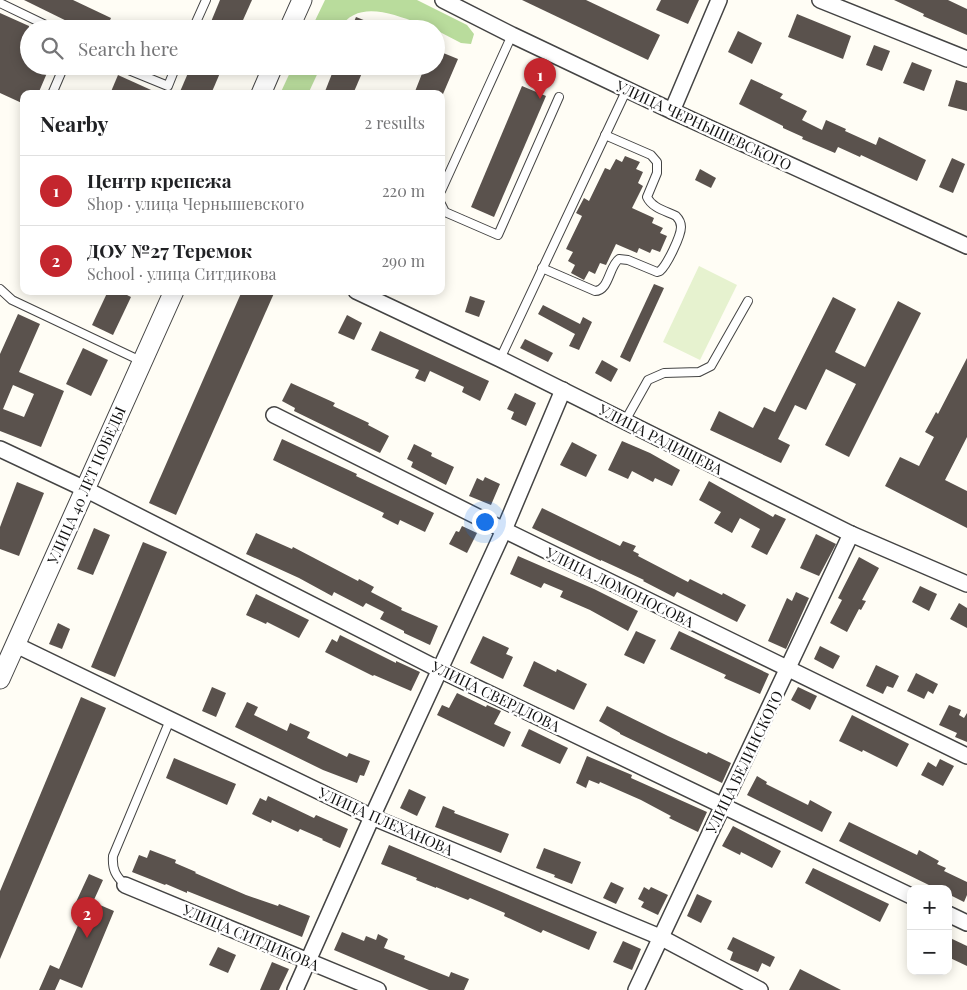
<!DOCTYPE html>
<meta charset="utf-8">
<style>
body{margin:0;font-family:"Playfair Display",serif;background:#f6f6f6;color:#202124}
.controls{position:absolute;right:15px;bottom:15px;display:grid;overflow:hidden;border-radius:10px;box-shadow:0 2px 12px #0003}
.controls button{width:45px;height:45px;display:grid;place-items:center;padding:0;border:0;border-bottom:1px solid #e0e0e0;background:#fff;color:#202124;font:25px sans-serif}
.you{position:absolute;left:484px;top:521px;width:18px;height:18px;margin:-12px;border:4px solid #fff;border-radius:50%;background:#1a73e8;box-shadow:0 0 0 8px #1a73e833}
.badge{display:grid;place-items:center;width:32px;height:32px;border-radius:50%;background:#c4262e;color:#fff;font-size:16px;font-weight:700}
.pin{position:absolute;translate:-50% -41px;filter:drop-shadow(0 1px 2px #0008)}
.pin::after{content:'';position:absolute;top:26px;width:18px;height:15px;background:inherit;clip-path:polygon(0 0,100% 0,50% 100%)}
.list{margin:0;padding:0;list-style:none}
h2{display:flex;justify-content:space-between;align-items:center;height:65px;margin:0;padding:0 20px;font-size:21px}
h2 small{font-size:16px;font-weight:400;color:#757577}
.list li{display:grid;grid-template-columns:32px 1fr auto;gap:15px;align-items:center;box-sizing:border-box;height:70px;padding:0 20px;border-top:1px solid #e0e0e0}
.list b{display:block;font-size:19px;white-space:nowrap}
.list p{margin:0;font-size:16px;white-space:nowrap;color:#757577}
.list em{font-size:16px;font-style:normal;color:#757577}
.icon{flex:none;width:28px;height:28px;fill:none;stroke:currentColor;stroke-width:2;stroke-linecap:round;stroke-linejoin:round}
.map{position:relative;flex:none;width:967px;height:990px;overflow:hidden}
.search{position:absolute;background:#fff;box-shadow:0 2px 12px #0003;left:20px;top:20px;width:425px;height:55px;display:flex;align-items:center;gap:12px;box-sizing:border-box;padding:0 18px;border-radius:28px;color:#757577;font-size:19px}
.panel{position:absolute;background:#fff;box-shadow:0 2px 12px #0003;left:20px;top:90px;width:425px;height:205px;border-radius:10px}
.map>svg:first-child{display:block}
</style>
<div class="map">
<svg width="967" height="990" viewBox="0 0 967 990">
<rect width="100%" height="100%" fill="#fffdf5"/>
<!-- forest -->
<g fill="#b9dc9c">
<path d="M325,0H417L467,25L474,34L471,44L461,43L436,30V29C430,28 424,25 418,23C390,13 357,0 339,29H311Z"/>
<path d="M293,66H321L308,94H280Z"/>
</g>
<!-- pitch -->
<path fill="#e6f2cf" d="M699,266L737,285L700,360L663,342Z"/>
<!-- building -->
<g fill="#5a524d" fill-rule="evenodd">
<path d="M24,0H73L111,18L106,29H83Z"/>
<path d="M220,0H252L239,29H208Z"/>
<path d="M522,0H586L660,35L648,60Z"/>
<path d="M661,0H699L688,24L656,10Z"/>
<path d="M894,0H948L967,9V35L923,16L924,14Z"/>
<path d="M0,13L29,26V66H50L38,94H24V104L0,93Z"/>
<path d="M797,14L851,36L843,59L788,37Z"/>
<path d="M356,17L384,28V29H351Z"/>
<path d="M738,31L762,43L752,64L728,52Z"/>
<path d="M874,45L890,51L882,71L866,65Z"/>
<path d="M436,50L458,59L443,94H414L425,66H436Z"/>
<path d="M912,62L932,70L924,91L903,83Z"/>
<path d="M191,66H223L211,94H179Z"/>
<path d="M335,66H365L353,94H324Z"/>
<path d="M118,75L160,94H110Z"/>
<path d="M751,79L783,94L780,98L807,111L802,120L822,130L826,120L846,129L845,131L876,145L879,137L926,160L917,181L861,155L860,157L838,147L835,153L802,139L803,137L783,128V126L739,104Z"/>
<path d="M956,80L967,83V111L948,106Z"/>
<path d="M522,86L546,96L494,217L471,207Z"/>
<path d="M625,156L640,162L636,169L643,172L638,183L643,186L632,208L654,218L652,223L663,228L660,233L667,236L660,252L652,249L650,253L639,248L637,253L616,244L606,265L600,263L595,274L589,271L584,280L571,273L575,265L568,261L573,252L566,249L582,216L576,213L584,198L589,201L605,168L610,170L616,159L622,162Z"/>
<path d="M952,158L965,164L953,193L939,187Z"/>
<path d="M700,169L716,178L711,188L695,180Z"/>
<path d="M654,284L664,288L630,362L620,357Z"/>
<path d="M108,291H119L131,297L113,335L92,325Z"/>
<path d="M242,291H275L176,515L149,503Z"/>
<path d="M470,296L485,301L479,317L465,312Z"/>
<path d="M833,297L856,309L835,352L865,367L898,301L921,313L849,457L825,445L856,384L826,369L806,410L795,405L778,439L790,445L781,463L710,430L719,411L753,428L764,407L775,412Z"/>
<path d="M543,305L580,324L583,317L592,322L579,350L569,346L575,334L538,314Z"/>
<path d="M18,314L40,324L19,372L64,391L41,447L0,431V354ZM13,385L34,394L24,417L3,409Z"/>
<path d="M347,315L362,323L354,340L338,333Z"/>
<path d="M380,331L489,381L480,401L462,392L464,387L430,371L425,382L415,378L419,370L371,350Z"/>
<path d="M525,339L553,353L548,362L520,348Z"/>
<path d="M83,348L108,360L91,396L66,384Z"/>
<path d="M967,358V437L945,480L967,491V528L885,486L900,457L919,466L934,437L925,432L936,412L938,414Z"/>
<path d="M602,360L618,369L611,382L595,373Z"/>
<path d="M291,383L335,403L333,406L369,423L368,425L389,436L380,453L294,411L295,408L282,401Z"/>
<path d="M515,393L536,403L526,426L511,419L514,412L507,409Z"/>
<path d="M282,439L357,474L356,476L434,513L425,532L400,520L398,525L382,517L384,513L273,460Z"/>
<path d="M622,441L650,453L680,470L672,486L655,478L653,482L632,471L628,479L608,470Z"/>
<path d="M572,442L597,455L586,477L560,465Z"/>
<path d="M414,444L432,453L431,456L454,467L446,485L411,467L413,462L407,459Z"/>
<path d="M485,477L500,484L491,505L469,496L477,478L483,481Z"/>
<path d="M709,481L773,517L775,514L786,519L767,555L751,547L760,529L740,518L732,533L714,523L721,512L699,500Z"/>
<path d="M17,482L44,493L19,556L0,549V527Z"/>
<path d="M542,508L620,546L623,541L636,546L633,551L639,554L638,556L688,582L690,579L722,595L723,593L746,605L737,622L677,592L674,597L643,581L644,580L601,560V561L532,528Z"/>
<path d="M462,526L477,533L467,553L449,544L456,531L459,532Z"/>
<path d="M94,528L110,535L93,575L77,569Z"/>
<path d="M256,533L292,549L293,547L358,581L359,579L374,587L371,592L402,608L401,610L438,626L430,645L404,633V631L380,619L384,612L366,603L363,607L334,592L332,596L299,578L246,554Z"/>
<path d="M816,534L836,544L819,576L800,568Z"/>
<path d="M143,542L167,552L115,677L91,667Z"/>
<path d="M518,556L594,589L638,611L628,631L590,610L560,597L563,591L544,583L541,588L510,574Z"/>
<path d="M859,557L879,568L862,600L866,601L861,610L859,609L847,632L830,623L842,600L838,598Z"/>
<path d="M920,586L937,594L929,611L912,602Z"/>
<path d="M796,592L809,598L786,649L768,641L787,598L792,601Z"/>
<path d="M256,594L309,620L299,638L267,622L266,624L246,615Z"/>
<path d="M959,603L967,608V628L950,619Z"/>
<path d="M58,623L70,629L62,649L49,644Z"/>
<path d="M636,631L656,640L644,664L624,655Z"/>
<path d="M679,631L769,674L760,694L724,678L726,675L670,649Z"/>
<path d="M340,635L396,663V661L420,672L411,691L374,675L373,676L325,652L332,639L337,642Z"/>
<path d="M483,636L509,648L506,654L513,657L503,679L470,663Z"/>
<path d="M820,646L840,656L833,669L814,659Z"/>
<path d="M534,661L556,672L557,669L587,684L574,710L523,686Z"/>
<path d="M876,665L899,676L893,688L887,686L883,694L866,686Z"/>
<path d="M916,673L938,684L933,694L928,691L924,699L907,691Z"/>
<path d="M212,687L226,693L216,717L202,711Z"/>
<path d="M798,687L817,696L810,710L791,700Z"/>
<path d="M457,693L486,707L487,705L501,711L494,724L511,732L504,747L437,715L442,705L449,708Z"/>
<path d="M81,697L106,708L0,959V891Z"/>
<path d="M247,702L258,707L254,715L287,731L290,723L310,732L307,738L347,757L349,753L370,761L364,776L360,775L357,783L323,770L235,727Z"/>
<path d="M949,705L961,710L959,715L964,718L967,713V742L955,737L957,733L939,725Z"/>
<path d="M607,706L668,736L707,754L708,752L731,763L722,783L620,734V733L599,721Z"/>
<path d="M852,715L909,744L897,767L863,750L862,752L839,741Z"/>
<path d="M529,729L568,748L560,764L521,746Z"/>
<path d="M587,756L632,775L631,778L707,812L698,832L669,818L671,816L641,800L600,782L599,784L589,780L586,788L576,783Z"/>
<path d="M174,758L236,784L227,805L166,778Z"/>
<path d="M940,759L954,766L943,786L921,775L928,762L936,767Z"/>
<path d="M757,776L767,782L766,784L808,805L810,800L832,812L822,832L747,795Z"/>
<path d="M409,789L426,797L417,816L400,808Z"/>
<path d="M268,796L314,818L316,815L348,829L340,848L322,840L323,839L300,829L298,832L272,820L271,823L252,814L260,798L266,801Z"/>
<path d="M443,806L455,811L454,813L509,834L501,853L435,827Z"/>
<path d="M849,822L917,855L919,850L939,861L937,864L946,868L944,871L967,882V895L964,902L948,894V889L935,888L839,841Z"/>
<path d="M733,826L781,851L772,868L741,852L740,855L722,846Z"/>
<path d="M389,845L597,932L589,950L543,930L541,933L504,916L505,913L470,898L468,900L436,887V888L416,880L417,878L381,864Z"/>
<path d="M544,848L581,862L572,884L554,877L555,875L536,868Z"/>
<path d="M150,850L176,860L175,863L196,872L195,873L246,895L278,906L279,904L310,916L302,937L187,891V893L166,884L165,885L132,872L139,855L147,858Z"/>
<path d="M813,868L889,904L880,922L805,883Z"/>
<path d="M89,874L103,880L93,902L114,911L82,988L60,979L55,990H39L50,965L59,969L86,907L76,902Z"/>
<path d="M611,882L624,888L616,904L603,898Z"/>
<path d="M644,887L649,890L651,887L668,895L658,915L641,907L644,902L638,899Z"/>
<path d="M697,894L712,901L701,923L687,916Z"/>
<path d="M342,932L364,941L366,936L376,940L378,934L388,939L384,948L405,956L404,959L449,977L451,972L469,979L464,990H429L334,950Z"/>
<path d="M733,937L775,957L770,967L762,963L758,972L730,960L733,952L727,949Z"/>
<path d="M948,937L967,946V966L948,957Z"/>
<path d="M623,941L641,949L632,970L613,962Z"/>
<path d="M218,947L236,955L228,973L209,965Z"/>
<path d="M272,962L289,969L279,990H260Z"/>
<path d="M800,969L841,990H789Z"/>
</g>
<g fill="none" stroke-linecap="round" stroke-linejoin="round">
<defs>
<g id="service">
<path d="M0,3L54,29"/>
<path d="M193,29L206,0"/>
<path d="M119,66L168,86L176,66"/>
<path d="M52,94L64,66"/>
<path d="M441,191L512,35"/>
<path d="M441,204L445,212L498,235L559,97"/>
<path d="M542,268L595,291C609,291 609,266 619,259L628,260L657,272L660,271C667,265 681,236 681,227C681,222 679,219 676,216C666,211 652,208 647,197L657,173V162L651,155L605,135"/>
<path d="M0,289L12,300L141,361"/>
<path d="M500,359L627,89"/>
<path d="M625,421L648,380L664,373L699,372L711,366L748,301"/>
<path d="M125,885C116,876 112,870 113,856L170,720"/>
</g>
<g id="minor">
<path d="M443,0L512,35L672,111L967,246"/>
<path d="M820,0L967,59"/>
<path d="M672,111L719,0"/>
<path d="M356,291L500,359L851,534L967,584"/>
<path d="M274,415L504,530L967,756"/>
<path d="M0,449L85,489L440,670L911,896"/>
<path d="M16,645L372,817L660,937L760,990"/>
<path d="M125,885L378,990"/>
<path d="M948,914L967,923"/>
<path d="M295,990L372,817L504,530L563,390"/>
<path d="M636,990L851,534"/>
</g>
<g id="tertiary">
<path d="M289,29L302,0"/>
<path d="M261,94L273,66"/>
<path d="M0,679L174,291"/>
</g>
</defs>
<!-- service casing -->
<use href="#service" stroke="#444" stroke-width="10"/>
<!-- minor casing -->
<use href="#minor" stroke="#444" stroke-width="18"/>
<!-- tertiary casing -->
<use href="#tertiary" stroke="#444" stroke-width="21"/>
<!-- service -->
<use href="#service" stroke="#fff" stroke-width="8"/>
<!-- minor -->
<use href="#minor" stroke="#fff" stroke-width="15"/>
<!-- tertiary -->
<use href="#tertiary" stroke="#fff" stroke-width="19"/>
</g>
<g text-anchor="middle" dominant-baseline="central" stroke-width="5" stroke-linejoin="round" paint-order="stroke">
<!-- street labels -->
<g font-size="15" fill="#111" stroke="#fff">
<text transform="translate(704 125) rotate(25)">УЛИЦА ЧЕРНЫШЕВСКОГО</text>
<text transform="translate(661 439) rotate(27)">УЛИЦА РАДИЩЕВА</text>
<text transform="translate(86 485) rotate(-66)">УЛИЦА 40 ЛЕТ ПОБЕДЫ</text>
<text transform="translate(620 587) rotate(26)">УЛИЦА ЛОМОНОСОВА</text>
<text transform="translate(496 696) rotate(26)">УЛИЦА СВЕРДЛОВА</text>
<text transform="translate(744 762) rotate(-64)">УЛИЦА БЕЛИНСКОГО</text>
<text transform="translate(386 821) rotate(24)">УЛИЦА ПЛЕХАНОВА</text>
<text transform="translate(251 937) rotate(23)">УЛИЦА СИТДИКОВА</text>
</g>
</g>
</svg>
<div class="controls">
<button>+</button>
<button>−</button>
</div>
<div class="you"></div>
<div class="pin badge" style="left:540px;top:99px">1</div>
<div class="pin badge" style="left:87px;top:938px">2</div>
<div class="search"><svg class="icon" aria-label="search" viewBox="0 0 24 24"><circle cx="10" cy="10" r="6"/><path d="M15 15l6 6"/></svg>Search here</div>
<section class="panel">
<h2>Nearby<small>2 results</small></h2>
<ul class="list">
<li><span class="badge">1</span><div><b>Центр крепежа</b><p>Shop · улица Чернышевского</p></div><em>220 m</em></li>
<li><span class="badge">2</span><div><b>ДОУ №27 Теремок</b><p>School · улица Ситдикова</p></div><em>290 m</em></li>
</ul>
</section>
</div>
